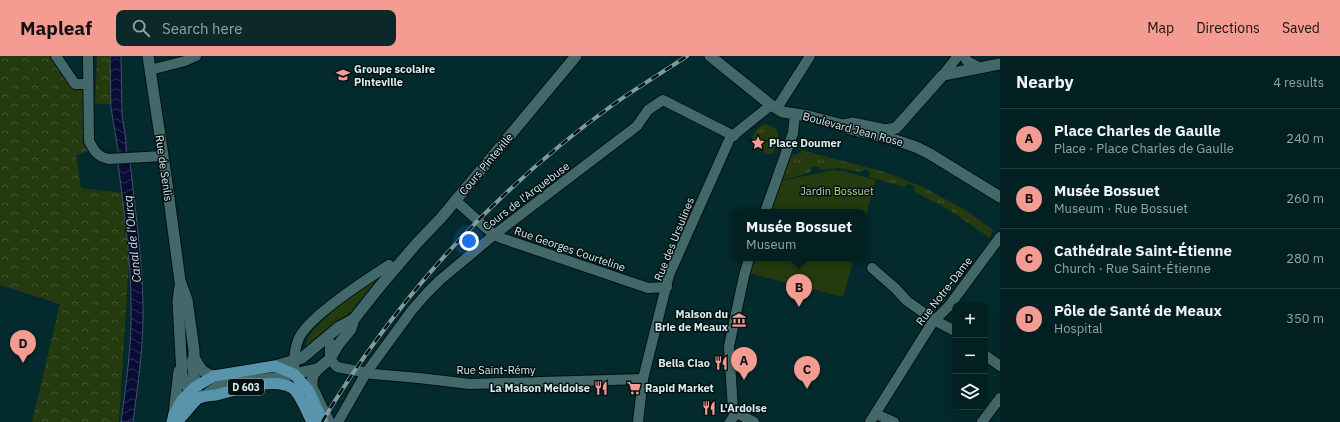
<!DOCTYPE html>
<meta charset="utf-8">
<style>
body{margin:0;font-family:"IBM Plex Sans",sans-serif;background:#0c282a;color:#f1f3f6}
.controls{position:absolute;right:12px;bottom:12px;display:grid;overflow:hidden;border-radius:8px;box-shadow:0 4px 16px #0002}
.controls button{width:36px;height:36px;display:grid;place-items:center;padding:0;border:0;border-bottom:1px solid #233e3f;background:#022021;color:#f1f3f6;font:20px sans-serif}
.you{position:absolute;left:469px;top:185px;width:14px;height:14px;margin:-10px;border:3px solid #fff;border-radius:50%;background:#1a73e8;box-shadow:0 0 0 6px #1a73e833}
.badge{display:grid;place-items:center;width:26px;height:26px;border-radius:50%;background:#f59c92;color:#111;font-size:13px;font-weight:700}
.pin{position:absolute;translate:-50% -33px;filter:drop-shadow(0 1px 2px #0008)}
.pin::after{content:'';position:absolute;top:21px;width:14px;height:12px;background:inherit;clip-path:polygon(0 0,100% 0,50% 100%)}
.popup{position:absolute;left:732px;top:153px;width:134px;height:52px;box-sizing:border-box;display:grid;place-content:center;border-radius:8px;background:#022021;filter:drop-shadow(0 1px 3px #0005);font-size:13px;white-space:nowrap;color:#96a3a5}
.popup b{font-size:15px;color:#f1f3f6}
.popup::after{content:'';position:absolute;left:50%;top:100%;margin-left:-8px;border:8px solid transparent;border-top-color:#022021}
.list{margin:0;padding:0;list-style:none}
h2{display:flex;justify-content:space-between;align-items:center;height:52px;margin:0;padding:0 16px;font-size:17px}
h2 small{font-size:13px;font-weight:400;color:#96a3a5}
.list li{display:grid;grid-template-columns:26px 1fr auto;gap:12px;align-items:center;box-sizing:border-box;height:60px;padding:0 16px;border-top:1px solid #233e3f}
.list b{display:block;font-size:15px;white-space:nowrap}
.list p{margin:0;font-size:13px;white-space:nowrap;color:#96a3a5}
.list em{font-size:13px;font-style:normal;color:#96a3a5}
.icon{flex:none;width:22px;height:22px;fill:none;stroke:currentColor;stroke-width:2;stroke-linecap:round;stroke-linejoin:round}
.map{position:relative;flex:none;width:1000px;height:366px;overflow:hidden}
header{display:flex;align-items:center;gap:24px;box-sizing:border-box;height:56px;padding:0 20px;background:#f59c92;color:#111}
header strong{font-size:19px}
nav{display:flex;gap:22px;margin-inline-start:auto;font-size:14px}
.search{width:280px;height:36px;background:#0c282a;display:flex;align-items:center;gap:10px;box-sizing:border-box;padding:0 14px;border-radius:8px;color:#96a3a5;font-size:15px}
main{display:flex}
aside{flex:1;background:#022021}
.map>svg:first-child{display:block}
</style>
<header>
<strong>Mapleaf</strong>
<div class="search"><svg class="icon" aria-label="search" viewBox="0 0 24 24"><circle cx="10" cy="10" r="6"/><path d="M15 15l6 6"/></svg>Search here</div>
<nav><a>Map</a><a>Directions</a><a>Saved</a></nav>
</header>
<main>
<div class="map">
<svg width="1000" height="366" viewBox="0 0 1000 366">
<defs>
<pattern id="grass-tufts" width="24" height="20" patternUnits="userSpaceOnUse"><rect width="24" height="20" fill="#253a0e"/><path d="M3 7l-1-3M5 7V3M7 7l1-3M15 17l-1-3M17 17v-4M19 17l1-3" fill="none" stroke="#445731"/></pattern>
<pattern id="forest-crowns" width="20" height="18" patternUnits="userSpaceOnUse"><rect width="20" height="18" fill="#253a0e"/><path d="M2 6a3 3 0 1 1 6 0M12 15a3 3 0 1 1 6 0" fill="none" stroke="#445731"/></pattern>
<pattern id="water-waves" width="16" height="10" patternUnits="userSpaceOnUse"><rect width="16" height="10" fill="#070d34"/><path d="M0 5q4-4 8 0t8 0" fill="none" stroke="#2b3152"/></pattern>
</defs>
<rect width="100%" height="100%" fill="#032a2c"/>
<!-- grass -->
<g fill="url(#grass-tufts)">
<path d="M763,68C767,68 769,69 773,71C784,76 775,90 772,98H766L757,89L751,86L755,75Z"/>
<path d="M801,94L888,117L925,132L967,155L993,174L990,182L951,155L915,136C915,131 913,128 908,128L904,131L869,121L870,117L866,113H864L862,116L838,112L821,114L820,112L814,110L811,112V116L783,124L790,100L793,98L794,100L801,96Z"/>
<path d="M377,221L378,222L352,254L330,275L305,290L309,279L331,256Z"/>
</g>
<!-- forest -->
<g fill="url(#forest-crowns)">
<path d="M0,0H56L75,28H87L88,95L76,99L81,132L122,137L129,204L119,366H32L60,248L0,229Z"/>
<path d="M97,0H110L111,48H95Z"/>
</g>
<!-- green -->
<g fill="#253a0e">
<path d="M833,114L843,115L876,124L863,169V156H770L781,125Z"/>
<path d="M754,202H854L843,241L748,217Z"/>
</g>
<!-- water -->
<path fill="url(#water-waves)" stroke="#46506c" d="M110,0H121L122,58L126,85V105L130,106C135,153 142,201 143,248C144,288 138,327 133,366H121C126,328 132,289 131,250C131,203 124,155 118,107L120,106L111,52Z"/>
<g fill="none" stroke-linecap="round" stroke-linejoin="round">
<defs>
<g id="minor">
<path d="M56,0L75,28H87"/>
<path d="M88,0L89,85C94,95 98,101 109,103L163,100"/>
<path d="M964,0L967,5L980,12"/>
<path d="M150,14L185,5L196,0"/>
<path d="M943,19L958,0"/>
<path d="M777,52L810,0"/>
<path d="M455,144L494,179L501,182L648,232L667,231"/>
<path d="M765,156L793,77L795,58"/>
<path d="M749,202L744,220L729,290L733,355L754,366"/>
<path d="M872,212L895,232L907,245L934,264L955,275"/>
<path d="M330,287V303L337,311L373,318L419,322L470,328L643,323"/>
<path d="M985,299L1000,310"/>
<path d="M294,318C294,306 294,293 299,282C309,260 367,223 389,209L394,214"/>
<path d="M876,358L894,366"/>
<path d="M338,366L366,317L412,254L427,237L440,224L494,179L637,70L648,54L663,44L734,80"/>
<path d="M638,366L643,323L669,219L730,82L771,49"/>
<path d="M730,366L736,357"/>
<path d="M870,366L934,264L940,259L949,250L1000,181"/>
<path d="M982,366L1000,342"/>
</g>
<path id="tertiary" d="M843,69L852,67L886,74L896,72L943,19L1000,8"/>
<g id="secondary">
<path d="M148,0L166,120L180,225L187,244L194,294V301L192,306L197,339"/>
<path d="M710,0L771,49L783,56L808,60L843,69L850,73L895,84L916,91L930,98L1000,141"/>
<path d="M180,230L178,245L182,319L190,336L196,341"/>
<path d="M194,301C199,311 202,317 214,320"/>
<path d="M275,310L302,302L339,271L354,263"/>
<path d="M203,341L217,331L225,328L274,322L318,313"/>
<path d="M174,358L179,315"/>
<path d="M329,366L312,331V325L313,319L318,313L330,303L338,289L351,273L354,263L381,229L417,187L441,162L576,0"/>
</g>
<g id="primary">
<path d="M172,366L174,358L182,344L195,331L214,320L275,310L294,318L309,335L323,366"/>
<path d="M176,366C185,359 190,349 199,342C205,339 214,340 220,338C238,333 275,321 292,332C300,337 307,357 312,366"/>
</g>
</defs>
<!-- minor casing -->
<use href="#minor" stroke="#001113" stroke-width="12"/>
<!-- tertiary casing -->
<use href="#tertiary" stroke="#001113" stroke-width="13"/>
<!-- secondary casing -->
<use href="#secondary" stroke="#001113" stroke-width="13"/>
<!-- primary casing -->
<use href="#primary" stroke="#001113" stroke-width="13"/>
<!-- minor -->
<use href="#minor" stroke="#43686a" stroke-width="10"/>
<!-- tertiary -->
<use href="#tertiary" stroke="#43686a" stroke-width="11"/>
<!-- secondary -->
<use href="#secondary" stroke="#43686a" stroke-width="11"/>
<!-- primary -->
<use href="#primary" stroke="#5994ad" stroke-width="11"/>
<defs>
<path id="rail" d="M322,366C396,242 497,132 614,48C638,31 663,16 687,0"/>
</defs>
<!-- rail casing -->
<use href="#rail" stroke="#7f9b9c" stroke-width="4"/>
<!-- rail -->
<use href="#rail" stroke="#031011" stroke-width="2.5" stroke-dasharray="8" stroke-linecap="butt"/>
</g>
<!-- icons -->
<defs>
<symbol id="school-bare" viewBox="-9 -9 18 18"><path d="M0-5L7-2L0 1L-7-2ZM-4 1L0 2.5L4 1V4Q0 6-4 4Z" fill="#f59c92" stroke="#031011" stroke-width="2.5" paint-order="stroke"/></symbol>
<symbol id="sight-bare" viewBox="-9 -9 18 18"><path d="M0-6L1.8-2.2L6-1.7L2.9 1.2L3.7 5.4L0 3.3L-3.7 5.4L-2.9 1.2L-6-1.7L-1.8-2.2Z" fill="#f59c92" stroke="#031011" stroke-width="2.5" paint-order="stroke"/></symbol>
<symbol id="museum-bare" viewBox="-9 -9 18 18"><path d="M0-6L6-3V-2H-6V-3ZM-5-1h2V3h-2ZM-1-1h2V3h-2ZM3-1h2V3H3ZM-6 4H6V6H-6Z" fill="#f59c92" stroke="#031011" stroke-width="2.5" paint-order="stroke"/></symbol>
<symbol id="restaurant-bare" viewBox="-9 -9 18 18"><path d="M-5-6h1v4h1v-4h1v4h1v-4h1v5L-1.5 .5V6h-2V.5L-5-1ZM5-6V6H3V1.5H1.5Q1.5-4 5-6Z" fill="#f59c92" stroke="#031011" stroke-width="2.5" paint-order="stroke"/></symbol>
<symbol id="supermarket-bare" viewBox="-9 -9 18 18"><path d="M-6-5.5h2.5l.6 2H6L4.5 2H-2.5L-4.4-4H-6ZM-1.5 3.2a1.3 1.3 0 1 0 .1 0ZM3 3.2a1.3 1.3 0 1 0 .1 0Z" fill="#f59c92" stroke="#031011" stroke-width="2.5" paint-order="stroke"/></symbol>
</defs>
<g fill-rule="evenodd">
<use href="#school-bare" x="333" y="9" width="20" height="20"/>
<use href="#sight-bare" x="748" y="77" width="20" height="20"/>
<use href="#museum-bare" x="729" y="254" width="20" height="20"/>
<use href="#restaurant-bare" x="711" y="297" width="20" height="20"/>
<use href="#restaurant-bare" x="591" y="322" width="20" height="20"/>
<use href="#supermarket-bare" x="624" y="322" width="20" height="20"/>
<use href="#restaurant-bare" x="699" y="342" width="20" height="20"/>
</g>
<g text-anchor="middle" dominant-baseline="central" stroke-width="3" stroke-linejoin="round" paint-order="stroke">
<!-- shield labels -->
<rect fill="#031011" stroke="#9aabac" stroke-width="1" x="228" y="323" width="36" height="16" rx="3"/>
<g font-size="10" font-weight="bold" fill="#daeeef">
<text x="246" y="331">D 603</text>
</g>
<!-- poi labels -->
<g font-size="11" font-weight="bold" fill="#daeeef" stroke="#031011" text-anchor="start">
<text x="354" y="13">Groupe scolaire<tspan x="354" dy="13">Pinteville</tspan></text>
<text x="769" y="87">Place Doumer</text>
<text x="728" y="258" text-anchor="end">Maison du<tspan x="728" dy="13">Brie de Meaux</tspan></text>
<text x="710" y="307" text-anchor="end">Bella Ciao</text>
<text x="590" y="332" text-anchor="end">La Maison Meldoise</text>
<text x="645" y="332">Rapid Market</text>
<text x="720" y="352">L'Ardoise</text>
</g>
<!-- street labels -->
<g font-size="11" fill="#daeeef" stroke="#031011">
<text transform="translate(853 73) rotate(15)">Boulevard Jean Rose</text>
<text transform="translate(486 108) rotate(-50)">Cours Pinteville</text>
<text transform="translate(164 112) rotate(82)">Rue de Senlis</text>
<text transform="translate(526 140) rotate(-37)">Cours de l'Arquebuse</text>
<text transform="translate(674 183) rotate(-68)">Rue des Ursulines</text>
<text transform="translate(570 193) rotate(19)">Rue Georges Courteline</text>
<text transform="translate(944 235) rotate(-52)">Rue Notre-Dame</text>
<text x="496" y="314">Rue Saint-Rémy</text>
</g>
<!-- park labels -->
<g font-size="11" fill="#b6dd93" stroke="#031011">
<text x="837" y="135">Jardin Bossuet</text>
</g>
<!-- water labels -->
<g font-size="12" font-style="italic" fill="#cdd8f5" stroke="#031011">
<text transform="translate(132 183) rotate(-96)">Canal de l'Ourcq</text>
</g>
</g>
</svg>
<div class="controls">
<button>+</button>
<button>−</button>
<button><svg class="icon" aria-label="layers" viewBox="0 0 24 24"><path d="M12 4l9 5-9 5-9-5zM3 14l9 5 9-5"/></svg></button>
</div>
<div class="you"></div>
<div class="pin badge" style="left:744px;top:324px">A</div>
<div class="pin badge" style="left:799px;top:251px">B</div>
<div class="popup"><b>Musée Bossuet</b>Museum</div>
<div class="pin badge" style="left:807px;top:333px">C</div>
<div class="pin badge" style="left:23px;top:307px">D</div>
</div>
<aside>
<h2>Nearby<small>4 results</small></h2>
<ul class="list">
<li><span class="badge">A</span><div><b>Place Charles de Gaulle</b><p>Place · Place Charles de Gaulle</p></div><em>240 m</em></li>
<li><span class="badge">B</span><div><b>Musée Bossuet</b><p>Museum · Rue Bossuet</p></div><em>260 m</em></li>
<li><span class="badge">C</span><div><b>Cathédrale Saint-Étienne</b><p>Church · Rue Saint-Étienne</p></div><em>280 m</em></li>
<li><span class="badge">D</span><div><b>Pôle de Santé de Meaux</b><p>Hospital</p></div><em>350 m</em></li>
</ul>
</aside>
</main>
